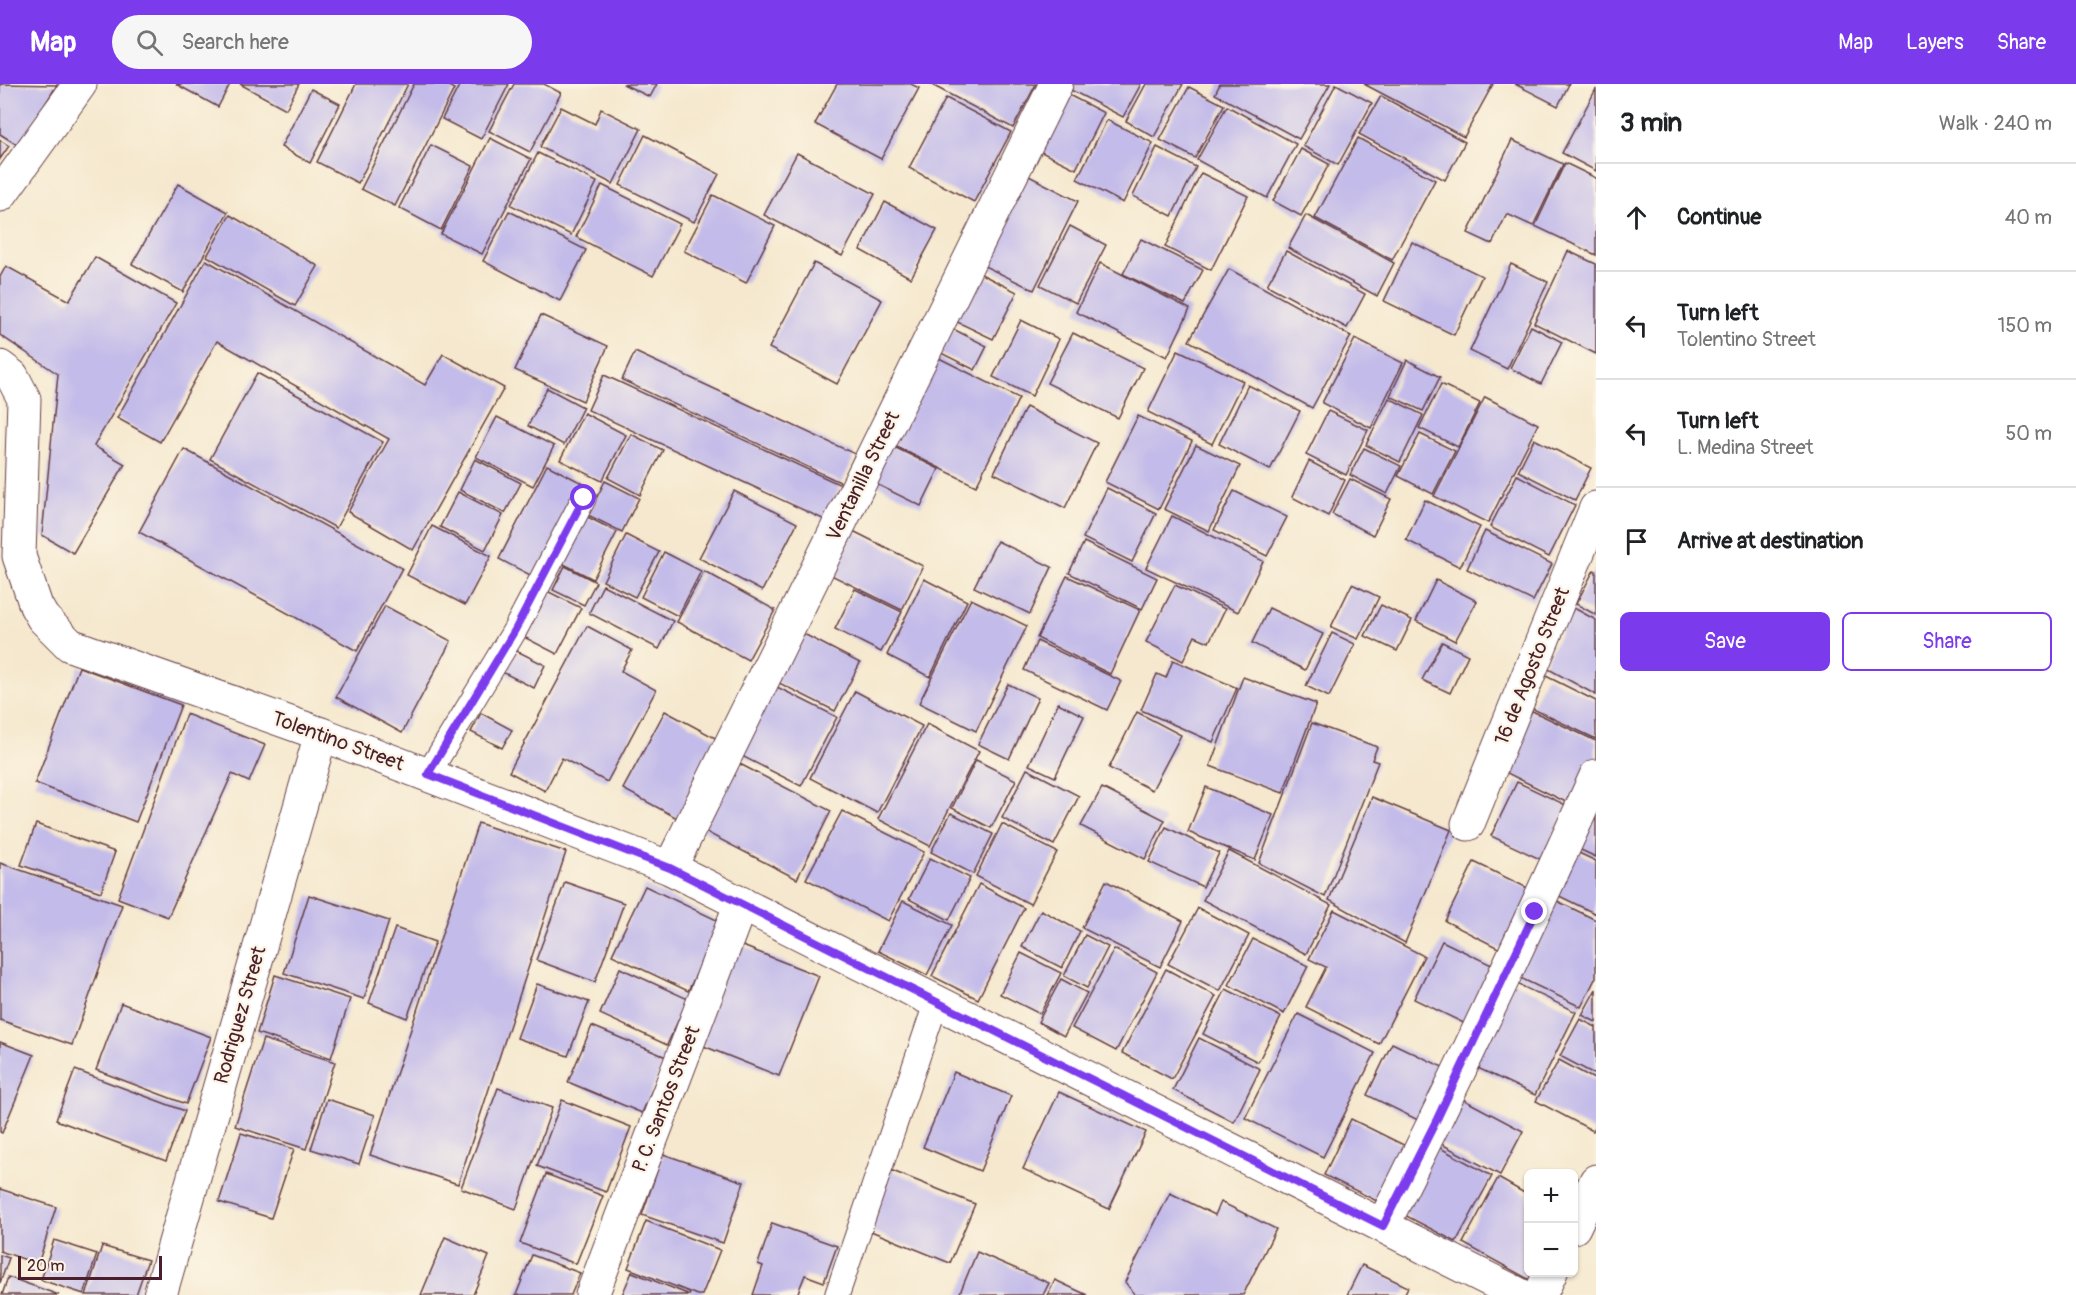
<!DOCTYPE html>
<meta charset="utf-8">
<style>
body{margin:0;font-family:Pangolin,sans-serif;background:#f6f6f6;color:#202124}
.controls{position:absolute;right:18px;bottom:18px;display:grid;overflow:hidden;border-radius:9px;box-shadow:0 2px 4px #0004}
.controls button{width:54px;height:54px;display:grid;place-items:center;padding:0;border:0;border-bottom:2px solid #e0e0e0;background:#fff;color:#202124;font:30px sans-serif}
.scale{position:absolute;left:18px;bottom:15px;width:144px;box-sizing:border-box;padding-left:6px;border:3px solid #4a1f2b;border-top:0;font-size:16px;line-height:21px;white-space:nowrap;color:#4a1f2b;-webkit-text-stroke:4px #fcf5e5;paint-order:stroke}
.stop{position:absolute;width:18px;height:18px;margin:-14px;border:4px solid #7c3aed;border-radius:50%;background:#fff}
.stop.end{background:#7c3aed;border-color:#fff;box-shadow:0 2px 6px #0008}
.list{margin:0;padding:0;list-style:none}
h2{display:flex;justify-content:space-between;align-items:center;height:78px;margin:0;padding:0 24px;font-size:26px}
h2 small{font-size:20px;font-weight:400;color:#757577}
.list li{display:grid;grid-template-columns:39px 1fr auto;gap:18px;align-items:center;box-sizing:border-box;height:108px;padding:0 24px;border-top:2px solid #e0e0e0}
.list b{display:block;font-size:22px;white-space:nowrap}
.list p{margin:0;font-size:20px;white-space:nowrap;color:#757577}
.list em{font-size:20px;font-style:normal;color:#757577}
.actions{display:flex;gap:12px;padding:18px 24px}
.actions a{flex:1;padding:14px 0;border:2px solid #7c3aed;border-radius:9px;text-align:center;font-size:21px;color:#7c3aed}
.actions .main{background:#7c3aed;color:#fff}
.icon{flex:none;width:33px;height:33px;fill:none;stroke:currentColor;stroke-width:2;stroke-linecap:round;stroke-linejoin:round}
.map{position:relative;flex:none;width:1596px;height:1211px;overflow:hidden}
header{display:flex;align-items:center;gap:36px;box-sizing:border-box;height:84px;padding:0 30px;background:#7c3aed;color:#fff}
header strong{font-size:28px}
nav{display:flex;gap:33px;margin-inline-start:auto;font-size:21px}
.search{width:420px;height:54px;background:#f6f6f6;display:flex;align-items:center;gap:15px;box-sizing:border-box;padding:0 21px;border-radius:33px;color:#757577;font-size:22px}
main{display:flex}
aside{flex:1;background:#fff}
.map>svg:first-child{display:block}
</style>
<header>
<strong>Map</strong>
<div class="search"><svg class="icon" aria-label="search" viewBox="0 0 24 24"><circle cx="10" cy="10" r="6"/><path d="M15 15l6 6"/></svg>Search here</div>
<nav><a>Map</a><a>Layers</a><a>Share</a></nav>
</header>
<main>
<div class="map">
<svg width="1596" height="1211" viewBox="0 0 1596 1211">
<rect width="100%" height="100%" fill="#fcf5e5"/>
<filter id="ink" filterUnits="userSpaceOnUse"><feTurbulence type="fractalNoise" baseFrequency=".0167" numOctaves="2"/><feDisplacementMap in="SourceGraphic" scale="12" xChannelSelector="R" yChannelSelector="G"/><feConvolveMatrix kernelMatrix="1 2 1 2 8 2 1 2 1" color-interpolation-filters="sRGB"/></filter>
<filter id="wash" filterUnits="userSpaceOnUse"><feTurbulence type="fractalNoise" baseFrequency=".008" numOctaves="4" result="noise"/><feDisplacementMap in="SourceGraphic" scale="24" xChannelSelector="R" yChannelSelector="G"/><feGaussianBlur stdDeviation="1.35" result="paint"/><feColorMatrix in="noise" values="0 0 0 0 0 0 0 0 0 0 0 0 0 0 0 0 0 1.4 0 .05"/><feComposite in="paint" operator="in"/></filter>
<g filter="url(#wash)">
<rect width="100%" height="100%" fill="#f5e8ce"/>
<g id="blocks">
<!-- building -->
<g fill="#c3bbe9">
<path d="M0,0L57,1L19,62L0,50Z"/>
<path d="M176,0H230L218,23Z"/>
<path d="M240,0H299L286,25Z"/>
<path d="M356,0H408L358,99L317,78Z"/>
<path d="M414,0H445L454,5L395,122L361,105Z"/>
<path d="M460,0H509L481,55L442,35Z"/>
<path d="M514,0H544L561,9L530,68L489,47Z"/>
<path d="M623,0H657L650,13Z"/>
<path d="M837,0H911L919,4L881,75L815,40Z"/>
<path d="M930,0H1036L1013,44Z"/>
<path d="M1067,0H1141L1123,33L1065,3Z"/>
<path d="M1146,0H1183L1154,53L1126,37Z"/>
<path d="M1220,0H1330L1299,55L1215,10Z"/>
<path d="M1336,0L1372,19L1338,81L1303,62Z"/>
<path d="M1364,0H1493L1464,53Z"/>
<path d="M1515,0H1569L1558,22Z"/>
<path d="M1189,3L1224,21L1195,74L1160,56Z"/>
<path d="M311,5L340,20L310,79L281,63Z"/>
<path d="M1596,5V87L1562,69Z"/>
<path d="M1063,8L1104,29L1076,85L1035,65Z"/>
<path d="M1381,12L1465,58L1445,96L1359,50Z"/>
<path d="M946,14L1011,48L974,118L909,84Z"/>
<path d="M1227,22L1296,60L1267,114L1197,76Z"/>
<path d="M561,23L595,40L601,25L641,45L613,100L540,63Z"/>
<path d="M1107,36L1153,59L1123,119L1077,95Z"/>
<path d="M645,51L719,90L694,138L620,101Z"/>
<path d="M490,54L531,75L482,170L441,150Z"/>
<path d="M1358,54L1435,96L1392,176L1315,134Z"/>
<path d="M0,56L9,62L0,75Z"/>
<path d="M1512,56L1563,80L1533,142L1507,130L1492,160L1468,149Z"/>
<path d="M431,61L473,82L441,146L399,124Z"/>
<path d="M1157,63L1196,83L1172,132L1133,112Z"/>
<path d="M1301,65L1329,80L1301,132L1273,117Z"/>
<path d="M538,69L597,98L571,151L511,121Z"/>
<path d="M797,69L875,110L842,172L764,131Z"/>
<path d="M1565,79L1596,94V171L1535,142Z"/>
<path d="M1021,88L1078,117L1034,206L976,178Z"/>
<path d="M1201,89L1248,112L1211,186L1165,163Z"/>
<path d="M178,100L228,128L183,208L132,180Z"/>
<path d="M602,101L680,140L653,192L576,153Z"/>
<path d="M713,111L775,142L746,199L684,167Z"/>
<path d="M885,118L937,146L911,194L860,166Z"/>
<path d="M509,127L586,166L560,217L483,177Z"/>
<path d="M230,131L318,182L295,222L207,172Z"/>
<path d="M1306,131L1394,179L1377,212L1288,164Z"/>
<path d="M1070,142L1106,161L1076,219L1040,201Z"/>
<path d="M1141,155L1203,186L1185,220L1123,190Z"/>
<path d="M1412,158L1482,192L1454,251L1384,217Z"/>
<path d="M1286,167L1365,210L1347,244L1267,201Z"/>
<path d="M1568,167L1596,180V270L1534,239Z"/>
<path d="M95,173L176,219L94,362L125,380L73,469L42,451L58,290L0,251V193L6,182L69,217Z"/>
<path d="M206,176L425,301L443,270L504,304L413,466L348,428L389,355L217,257L160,358L117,334Z"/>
<path d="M814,179L882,216L837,300L769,264Z"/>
<path d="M1100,179L1190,225L1167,273L1076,228Z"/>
<path d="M1511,180L1548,198L1507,285L1470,267Z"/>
<path d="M1229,185L1351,252L1312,324L1189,257Z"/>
<path d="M975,187L1017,208L993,255L951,235Z"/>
<path d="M541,231L608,262L583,317L515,286Z"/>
<path d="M1021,236L1059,255L1032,312L993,293Z"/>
<path d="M1531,242L1562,258L1541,300L1510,284Z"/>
<path d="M953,245L987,262L975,286L941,269Z"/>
<path d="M1073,249L1143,284L1118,334L1047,299Z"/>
<path d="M1355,255L1403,279L1371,344L1322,319Z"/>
<path d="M1178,266L1243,297L1212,360L1148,328Z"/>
<path d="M635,268L855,370L842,399L622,296Z"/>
<path d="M933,271L1019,314L976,402L889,359Z"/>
<path d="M1407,276L1440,293L1423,327L1390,312Z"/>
<path d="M257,289L383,358L336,444L210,375Z"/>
<path d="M604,291L841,401L825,436L588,326Z"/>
<path d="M1441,300L1480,319L1458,363L1419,344Z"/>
<path d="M1248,301L1300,327L1270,386L1219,360Z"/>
<path d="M547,304L583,323L564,361L528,342Z"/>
<path d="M1485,313L1538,340L1488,439L1434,412Z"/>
<path d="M1389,314L1423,331L1400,378L1366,361Z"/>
<path d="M1026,323L1097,359L1065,424L994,389Z"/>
<path d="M1328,327L1368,346L1346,391L1306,371Z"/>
<path d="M584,329L626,351L602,397L560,376Z"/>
<path d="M1138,332L1192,357L1159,425L1105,398Z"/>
<path d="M497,333L554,362L533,402L476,373Z"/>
<path d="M631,350L663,366L640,411L608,394Z"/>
<path d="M1420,350L1455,367L1433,410L1398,392Z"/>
<path d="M1534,355L1591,384L1575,416L1518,387Z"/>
<path d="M888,360L939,385L921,422L870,397Z"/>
<path d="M1196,361L1240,382L1209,447L1164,425Z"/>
<path d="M1364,364L1401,382L1387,410L1350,391Z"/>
<path d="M184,365L402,484L357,567L139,448Z"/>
<path d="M475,375L521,399L505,429L460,406Z"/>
<path d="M1309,377L1345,396L1328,432L1292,413Z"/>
<path d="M547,381L588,402L540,496L499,475Z"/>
<path d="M1517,391L1575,421L1549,473L1490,443Z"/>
<path d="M1350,395L1391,415L1373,451L1332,430Z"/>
<path d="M605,397L639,414L622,448L588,431Z"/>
<path d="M1107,404L1156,429L1132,478L1083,454Z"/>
<path d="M734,407L797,439L762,507L699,474Z"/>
<path d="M1234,407L1287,433L1267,472L1214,446Z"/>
<path d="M458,408L503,431L485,466L440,443Z"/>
<path d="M1425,416L1480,443L1460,483L1406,456Z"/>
<path d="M580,429L617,448L593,495L556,476Z"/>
<path d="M1172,432L1263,477L1238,528L1146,484Z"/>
<path d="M432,442L491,472L465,521L407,491Z"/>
<path d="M851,446L923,482L902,526L829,490Z"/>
<path d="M1485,447L1552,480L1533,517L1467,485Z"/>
<path d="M626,451L659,468L635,513L603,497Z"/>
<path d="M997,457L1052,483L1030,530L974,503Z"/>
<path d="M1084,458L1157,494L1142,525L1069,489Z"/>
<path d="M664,468L701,487L678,532L641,513Z"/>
<path d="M565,482L596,498L584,521L553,506Z"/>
<path d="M1594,486L1596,487V531L1576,520Z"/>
<path d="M704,487L775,526L748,576L677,538Z"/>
<path d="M1067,492L1140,526L1110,590L1037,554Z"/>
<path d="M924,495L967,517L930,593L887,571Z"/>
<path d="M1436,496L1477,517L1455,557L1416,537Z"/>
<path d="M1352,500L1379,513L1358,555L1331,543Z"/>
<path d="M603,501L673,537L659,565L589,529Z"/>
<path d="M1175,501L1225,525L1209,558L1195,552L1183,577L1146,558Z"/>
<path d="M541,504L581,524L557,570L518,550Z"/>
<path d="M855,505L902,528L881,568L835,545Z"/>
<path d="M971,515L1027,542L976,647L919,619Z"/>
<path d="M1381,521L1412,536L1397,567L1365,552Z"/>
<path d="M385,522L451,557L402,649L336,613Z"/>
<path d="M1269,524L1323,550L1305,586L1252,559Z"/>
<path d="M1574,524L1596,536V611L1543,582Z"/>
<path d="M587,542L632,566L621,587L656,606L607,698L562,674L545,707L509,688Z"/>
<path d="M800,548L860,579L835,627L775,597Z"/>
<path d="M1332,549L1355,560L1329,613L1306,602Z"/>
<path d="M1037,557L1121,597L1107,626L1024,586Z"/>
<path d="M1442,558L1468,571L1450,609L1422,596Z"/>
<path d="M513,565L545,581L534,604L502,588Z"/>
<path d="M1173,576L1237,604L1213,658L1141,626L1157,590L1166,594Z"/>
<path d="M79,583L181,621L136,738L35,699Z"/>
<path d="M1546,592L1596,617V655L1531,624Z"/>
<path d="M1243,593L1316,620L1283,709L1210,682Z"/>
<path d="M771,600L837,633L801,702L736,669Z"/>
<path d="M1008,600L1038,614L1009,675L978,660Z"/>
<path d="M855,607L922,642L877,729L810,694Z"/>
<path d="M1058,619L1084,632L1055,693L1029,681Z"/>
<path d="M1530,626L1596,657V688L1578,724L1501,686Z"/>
<path d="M665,627L719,656L677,734L623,705Z"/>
<path d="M1137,628L1181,651L1152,706L1109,684Z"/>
<path d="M481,629L512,646L502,664L471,648Z"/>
<path d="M186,630L265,661L249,698L232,690L168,833L118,814Z"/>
<path d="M1312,639L1377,663L1372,676L1378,678L1325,813L1259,779Z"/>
<path d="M927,640L979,667L930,762L878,735Z"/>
<path d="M976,676L1016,696L991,744L952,724Z"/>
<path d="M736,678L831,727L797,795L702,746Z"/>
<path d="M1027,685L1079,712L1054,761L1002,734Z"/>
<path d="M1517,698L1568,722L1542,776L1491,752Z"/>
<path d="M1206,703L1273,731L1255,776L1188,748Z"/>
<path d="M1102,704L1165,736L1145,775L1081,742Z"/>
<path d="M1372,713L1451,746L1405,859L1329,816Z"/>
<path d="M1596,724V773L1570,761Z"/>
<path d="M842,727L924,768L888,837L806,795Z"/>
<path d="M951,729L993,750L973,790L931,768Z"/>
<path d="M478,739L566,768L458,1100L370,1071Z"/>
<path d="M36,740L115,768L101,808L21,781Z"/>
<path d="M1002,740L1057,768L1030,820L976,792Z"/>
<path d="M1166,743L1219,769L1203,803L1149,778Z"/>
<path d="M1568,764L1596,777V830L1547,806Z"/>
<path d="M1229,767L1331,821L1306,870L1203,816Z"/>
<path d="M930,774L970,794L949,836L909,815Z"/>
<path d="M1474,778L1536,808L1506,868L1445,837Z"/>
<path d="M0,779L122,821L72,961L0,936Z"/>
<path d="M1106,797L1183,837L1160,883L1082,844Z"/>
<path d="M565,798L624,819L595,898L536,876Z"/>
<path d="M979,800L1024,824L978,915L932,892Z"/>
<path d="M645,802L721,838L688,907L612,871Z"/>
<path d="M309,811L389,837L364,915L284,889Z"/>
<path d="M1549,813L1596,836V893L1581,923L1512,890Z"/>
<path d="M903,817L952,841L927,891L878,867Z"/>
<path d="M1198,824L1249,851L1220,907L1168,880Z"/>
<path d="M1041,826L1080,847L1062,884L1022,863Z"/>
<path d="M1334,826L1424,872L1379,960L1306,923L1326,883L1309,875Z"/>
<path d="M395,844L435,858L407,934L369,919Z"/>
<path d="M1085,851L1108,863L1087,904L1064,892Z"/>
<path d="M1253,855L1308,882L1284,930L1229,901Z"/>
<path d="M1442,857L1504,887L1476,945L1414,915Z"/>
<path d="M735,859L819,892L779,992L696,959Z"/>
<path d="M1114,865L1157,888L1116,967L1072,944Z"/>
<path d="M1021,869L1061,889L1040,930L1000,910Z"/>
<path d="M620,884L688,915L667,961L600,930Z"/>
<path d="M1166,885L1216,912L1172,995L1122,969Z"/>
<path d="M275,891L350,915L331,974L257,949Z"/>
<path d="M1505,894L1576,928L1535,1011L1465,978Z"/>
<path d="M1061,895L1087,909L1064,952L1038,938Z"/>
<path d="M537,900L589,918L568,972L517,954Z"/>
<path d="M1226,905L1281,933L1258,978L1203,950Z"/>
<path d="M1596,905V938L1582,931Z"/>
<path d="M121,919L211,953L186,1020L96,986Z"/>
<path d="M1298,930L1375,969L1323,1073L1245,1034Z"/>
<path d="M1580,935L1596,943V991L1560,972Z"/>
<path d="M592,942L666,973L642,1029L568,998Z"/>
<path d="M1199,954L1260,985L1234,1038L1173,1006Z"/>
<path d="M263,955L335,978L306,1065L235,1042Z"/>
<path d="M0,958L34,971L2,1049L0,1048Z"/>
<path d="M1392,959L1447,985L1422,1038L1367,1011Z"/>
<path d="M1559,976L1596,996V1042L1593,1047L1536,1017Z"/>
<path d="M75,986L185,1027L166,1077L56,1036Z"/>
<path d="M954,988L1011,1012L980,1087L923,1063Z"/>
<path d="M498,1004L552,1024L516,1125L461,1104Z"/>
<path d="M1059,1008L1146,1048L1109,1125L1023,1085Z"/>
<path d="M1453,1010L1523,1047L1500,1091L1430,1054Z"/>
<path d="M327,1015L375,1031L359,1080L311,1065Z"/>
<path d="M562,1016L631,1043L606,1108L537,1082Z"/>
<path d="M1351,1035L1416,1067L1389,1123L1324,1091Z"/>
<path d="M241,1049L294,1065L271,1134L219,1118Z"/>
<path d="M1431,1059L1492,1092L1456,1158L1395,1126Z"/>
<path d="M663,1070L744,1098L723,1159L642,1131Z"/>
<path d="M890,1086L975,1120L950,1179L866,1145Z"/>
<path d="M546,1090L603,1112L576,1180L520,1159Z"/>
<path d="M1498,1094L1528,1111V1188H1533L1530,1196L1463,1159Z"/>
<path d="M0,1105L56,1123L38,1180L0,1167Z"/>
<path d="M1170,1109L1215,1131L1221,1118L1276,1145L1243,1211H1135L1125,1198Z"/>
<path d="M646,1137L720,1166L702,1211H697L628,1184Z"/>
<path d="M772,1139L837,1162L824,1198L805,1191L797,1211H753L763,1182L758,1180Z"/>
<path d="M445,1153L489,1172L473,1211H421Z"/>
<path d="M54,1156L97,1170L84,1210L41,1196Z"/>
<path d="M102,1162L148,1176L136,1211H86Z"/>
<path d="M977,1168L1049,1199L1043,1211H959Z"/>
<path d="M0,1171L9,1174L0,1199Z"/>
<path d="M532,1171L580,1189L571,1211H516Z"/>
<path d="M1362,1181L1408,1203L1404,1211H1347Z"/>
<path d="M632,1188L690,1211H622Z"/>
<path d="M8,1193L59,1211H2Z"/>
<path d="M1055,1196L1087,1211H1048Z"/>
</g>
</g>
</g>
<g filter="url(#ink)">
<use href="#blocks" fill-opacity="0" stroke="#643d43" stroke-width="1.5"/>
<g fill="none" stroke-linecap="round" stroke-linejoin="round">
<defs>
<g id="lane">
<path d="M428,690L515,546L584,414"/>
<path d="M837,1211L936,919"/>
</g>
<g id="street">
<path d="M0,111L80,0"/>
<path d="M0,283L12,292L24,315L19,472L36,522L43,534L70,561L321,650L670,784L1520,1211"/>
<path d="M1468,740L1596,424"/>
<path d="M670,784L1056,0"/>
<path d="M1383,1141C1458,993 1528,843 1596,692"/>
<path d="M1574,1143L1596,1097"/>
<path d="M160,1211L321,650"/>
<path d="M592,1211L741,819"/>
<path d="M1540,1211L1551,1188"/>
</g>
</defs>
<!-- lane casing -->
<use href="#lane" stroke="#643d43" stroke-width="26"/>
<!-- street casing -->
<use href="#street" stroke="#643d43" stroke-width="35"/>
<!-- lane -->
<use href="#lane" stroke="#fff" stroke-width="24"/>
<!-- street -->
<use href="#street" stroke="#fff" stroke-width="33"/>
</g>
</g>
<g fill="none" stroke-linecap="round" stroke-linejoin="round" filter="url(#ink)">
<!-- route -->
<path stroke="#7c3aed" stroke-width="8" d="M584,414L515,546L428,690L670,784L1383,1142L1437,1035L1535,828"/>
</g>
<g text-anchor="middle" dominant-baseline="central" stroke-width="4.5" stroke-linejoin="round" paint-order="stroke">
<!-- street labels -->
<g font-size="20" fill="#4a1f2b" stroke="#fcf5e5">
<text transform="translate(863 392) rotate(-64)">Ventanilla Street</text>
<text transform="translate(1532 582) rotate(-68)">16 de Agosto Street</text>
<text transform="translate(338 657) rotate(20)">Tolentino Street</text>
<text transform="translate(240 931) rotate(-74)">Rodriguez Street</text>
<text transform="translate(666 1015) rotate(-69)">P. C. Santos Street</text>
</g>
</g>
</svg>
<div class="controls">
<button>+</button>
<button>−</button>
</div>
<div class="scale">20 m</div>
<div class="stop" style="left:584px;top:414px"></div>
<div class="stop end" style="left:1535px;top:828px"></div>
</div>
<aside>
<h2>3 min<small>Walk · 240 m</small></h2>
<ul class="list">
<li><svg class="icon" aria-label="ahead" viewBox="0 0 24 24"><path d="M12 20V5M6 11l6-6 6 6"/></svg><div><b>Continue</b></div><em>40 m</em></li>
<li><svg class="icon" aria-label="left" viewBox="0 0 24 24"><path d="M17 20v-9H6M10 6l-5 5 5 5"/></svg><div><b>Turn left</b><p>Tolentino Street</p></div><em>150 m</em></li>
<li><svg class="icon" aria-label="left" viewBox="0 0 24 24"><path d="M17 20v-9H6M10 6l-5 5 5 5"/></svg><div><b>Turn left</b><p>L. Medina Street</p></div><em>50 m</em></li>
<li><svg class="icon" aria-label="arrive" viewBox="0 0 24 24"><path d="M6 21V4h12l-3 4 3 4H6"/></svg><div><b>Arrive at destination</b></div></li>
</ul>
<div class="actions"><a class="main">Save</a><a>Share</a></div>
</aside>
</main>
